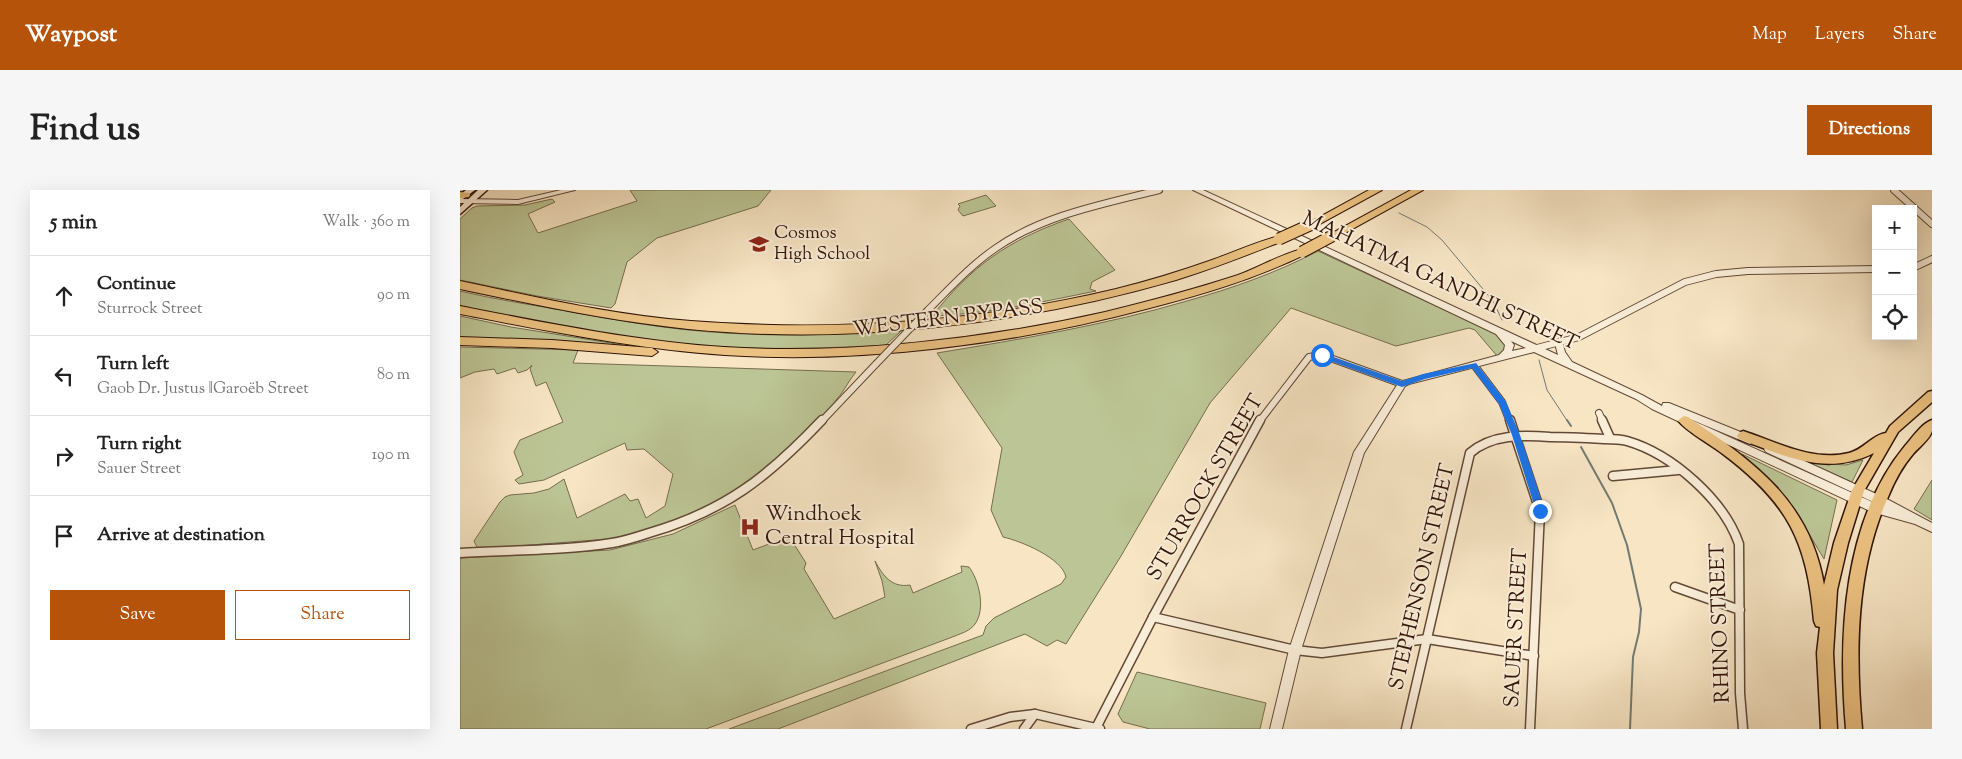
<!DOCTYPE html>
<meta charset="utf-8">
<style>
body{margin:0;font-family:"Sorts Mill Goudy",serif;background:#f6f6f6;color:#222}
.controls{position:absolute;right:15px;top:15px;display:grid;overflow:hidden;border-radius:0px;box-shadow:0 5px 20px #0002}
.controls button{width:45px;height:45px;display:grid;place-items:center;padding:0;border:0;border-bottom:1px solid #e0e0e0;background:#fff;color:#222;font:25px sans-serif}
.stop{position:absolute;width:15px;height:15px;margin:-11px;border:4px solid #1a73e8;border-radius:50%;background:#fff}
.stop.end{background:#1a73e8;border-color:#fff;box-shadow:0 1px 5px #0008}
.list{margin:0;padding:0;list-style:none}
h2{display:flex;justify-content:space-between;align-items:center;height:65px;margin:0;padding:0 20px;font-size:21px}
h2 small{font-size:16px;font-weight:400;color:#767676}
.list li{display:grid;grid-template-columns:32px 1fr auto;gap:15px;align-items:center;box-sizing:border-box;height:80px;padding:0 20px;border-top:1px solid #e0e0e0}
.list b{display:block;font-size:19px;white-space:nowrap}
.list p{margin:0;font-size:16px;white-space:nowrap;color:#767676}
.list em{font-size:16px;font-style:normal;color:#767676}
.actions{display:flex;gap:10px;padding:15px 20px}
.actions a{flex:1;padding:11px 0;border:1px solid #b45309;border-radius:0px;text-align:center;font-size:18px;color:#b45309}
.actions .main{background:#b45309;color:#fff}
.icon{flex:none;width:28px;height:28px;fill:none;stroke:currentColor;stroke-width:2;stroke-linecap:round;stroke-linejoin:round}
.map{position:relative;flex:none;width:1472px;height:539px;overflow:hidden;border-radius:0px}
header{display:flex;align-items:center;gap:30px;box-sizing:border-box;height:70px;padding:0 25px;background:#b45309;color:#fff}
header strong{font-size:24px}
nav{display:flex;gap:28px;margin-inline-start:auto;font-size:18px}
.intro{display:flex;align-items:center;justify-content:space-between;box-sizing:border-box;height:120px;padding:0 30px}
h1{margin:0;font-size:35px}
.button{padding:12px 22px;border-radius:0px;background:#b45309;color:#fff;font-size:18px;font-weight:700}
main{display:flex;gap:30px;padding:0 30px}
aside{flex:1;background:#fff;border-radius:0px;box-shadow:0 5px 20px #0002}
.map>svg:first-child{display:block}
</style>
<header>
<strong>Waypost</strong>
<nav><a>Map</a><a>Layers</a><a>Share</a></nav>
</header>
<div class="intro"><h1>Find us</h1><a class="button">Directions</a></div>
<main>
<aside>
<h2>5 min<small>Walk · 360 m</small></h2>
<ul class="list">
<li><svg class="icon" aria-label="ahead" viewBox="0 0 24 24"><path d="M12 20V5M6 11l6-6 6 6"/></svg><div><b>Continue</b><p>Sturrock Street</p></div><em>90 m</em></li>
<li><svg class="icon" aria-label="left" viewBox="0 0 24 24"><path d="M17 20v-9H6M10 6l-5 5 5 5"/></svg><div><b>Turn left</b><p>Gaob Dr. Justus ǁGaroëb Street</p></div><em>80 m</em></li>
<li><svg class="icon" aria-label="right" viewBox="0 0 24 24"><path d="M7 20v-9h11M14 6l5 5-5 5"/></svg><div><b>Turn right</b><p>Sauer Street</p></div><em>190 m</em></li>
<li><svg class="icon" aria-label="arrive" viewBox="0 0 24 24"><path d="M6 21V4h12l-3 4 3 4H6"/></svg><div><b>Arrive at destination</b></div></li>
</ul>
<div class="actions"><a class="main">Save</a><a>Share</a></div>
</aside>
<div class="map">
<svg width="1472" height="539" viewBox="0 0 1472 539">
<rect width="100%" height="100%" fill="#f7e5c4"/>
<filter id="stains"><feTurbulence type="fractalNoise" baseFrequency=".004" numOctaves="4"/><feColorMatrix values="0 0 0 0 .2 0 0 0 0 .09 0 0 0 0 .02 0 0 0 .5 -.17"/></filter>
<radialGradient id="worn" r=".72"><stop offset=".6" stop-color="#630" stop-opacity="0"/><stop offset="1" stop-color="#630" stop-opacity=".3"/></radialGradient>
<!-- green -->
<g fill="#bcc595" stroke="#766d4e">
<path d="M170,0H311L298,16L197,48L167,72L155,114L151,118L77,106L0,90V29L12,18L17,16L65,15L92,9L95,12L68,24L78,43L177,11Z"/>
<path d="M526,5L536,16L503,26L498,20L500,16L498,14Z"/>
<path d="M609,29L655,80L632,92L630,99L636,101C582,112 527,124 472,126C512,76 548,50 609,29Z"/>
<path d="M858,61L1038,145L1047,157L1042,164L1037,166L1015,140L1009,138L936,156L831,118L750,213L661,366L606,454L597,450L587,456L565,444L318,539H269L523,445L526,436L534,428L601,394L606,387C602,368 561,351 543,347L531,320L542,258L477,163C562,149 645,135 727,111C773,98 816,83 858,61Z"/>
<path d="M0,101C33,109 67,114 101,120C156,130 210,140 266,143C324,147 383,144 441,141L426,155C339,160 251,161 164,147C116,140 67,130 18,121L0,116Z"/>
<path d="M0,126L51,137L163,155L160,158L0,147Z"/>
<path d="M0,157L118,160L113,173L396,182C390,189 386,197 381,204C372,216 360,227 350,238C293,299 231,336 148,349L18,359L14,351L40,312L45,307L50,305L74,303L89,299L104,289L117,328L165,304L170,311L178,309L186,328L205,316L213,284L184,259L167,260L165,253L84,290L59,294L55,290L63,285L54,262L60,250L103,232L86,192L76,196L70,179L72,175L67,180L58,183L55,178L37,184L34,179L15,182L0,188Z"/>
<path d="M1282,264L1377,310L1364,369L1333,317L1317,297Z"/>
<path d="M1403,270L1392,292L1350,273L1386,275Z"/>
<path d="M1472,290V330L1454,319Z"/>
<path d="M275,315L293,360L325,348L332,351L346,373L344,379L374,429L425,407L422,391L415,371C423,386 432,398 450,395L453,403L502,382L501,376L509,377C519,390 526,419 515,434C510,441 502,443 495,446L246,539H0V368L150,360L213,344Z"/>
<path d="M677,482L806,513L800,539H690L663,532L658,524Z"/>
</g>
<g fill="none" stroke-linecap="round" stroke-linejoin="round">
<!-- stream-far1 -->
<g stroke="#727a72" stroke-width="1">
<path d="M939,23L967,37L982,50L1033,111L1042,130"/>
<path d="M1079,170L1087,200L1108,232"/>
</g>
<!-- stream -->
<g stroke="#727a72" stroke-width="2">
<path d="M1107,230L1111,236"/>
<path d="M1121,257L1152,313L1167,355L1181,419L1179,442L1173,467L1170,539"/>
</g>
<defs>
<g id="minor-far1">
<path d="M1434,0L1472,34"/>
<path d="M1453,78L1472,69"/>
<path d="M468,120C490,98 511,75 536,58C583,25 644,14 699,0"/>
<path d="M1077,158L1119,147L1225,92L1256,84L1288,81L1416,79"/>
<path d="M1014,175L1042,212L1050,232"/>
<path d="M1139,223L1143,232"/>
<path d="M361,232L416,174"/>
<path d="M799,232L849,167L862,165L942,194"/>
</g>
<g id="minor">
<path d="M1050,230L1080,321L1070,539"/>
<path d="M1142,230L1150,248"/>
<path d="M1153,286L1218,280"/>
<path d="M0,363C50,360 102,361 152,353C165,351 177,347 189,343C265,321 308,287 362,230"/>
<path d="M1215,397L1280,420"/>
<path d="M693,427L835,460L862,463L967,449L1074,466"/>
<path d="M636,538L693,427L800,230"/>
<path d="M511,539L550,527L575,524L640,539"/>
<path d="M564,539L575,524"/>
<path d="M946,539L1010,263C1032,244 1063,245 1090,247C1108,247 1126,248 1144,249C1151,249 1160,249 1167,251C1212,264 1264,310 1279,354L1280,503L1283,539"/>
</g>
<g id="tertiary">
<path d="M101,0H115L58,14L0,13V9L58,10Z"/>
<path d="M733,0H743L1098,165L1095,153L1099,150L1102,151L1105,162L1112,172L1182,205L1202,216L1203,213H1209L1293,247L1295,250L1290,254L1225,227L1419,315L1422,316L1306,262L1304,259L1309,255L1312,256L1425,308L1472,333V342L1455,334L1412,322L1192,219L1176,209L1074,162L949,194L945,196L904,263L841,460L822,539H810L829,460L894,262L939,192L1039,165L1044,160L1045,155L1036,144ZM1051,151L1066,158L1052,161L1054,155Z"/>
</g>
<g id="secondary">
<path d="M6,0H15L0,11V5Z"/>
<path d="M18,0H27L0,24V17Z"/>
</g>
<g id="primary">
<path d="M1472,201V212L1438,242L1404,301L1388,353L1377,400L1373,463L1377,539H1361L1357,463L1360,437L1356,436L1354,431C1347,351 1328,313 1263,264C1253,256 1224,240 1218,230L1224,226L1228,227C1294,272 1350,311 1364,395L1374,353L1392,300L1414,263C1366,287 1325,266 1279,249L1277,246L1279,243L1283,241C1317,252 1352,272 1389,263C1403,260 1412,245 1426,243L1430,236L1468,202Z"/>
<path d="M1472,230C1472,233 1472,238 1472,241C1470,249 1458,258 1453,264C1442,277 1434,292 1428,307C1396,379 1395,461 1402,539H1386C1378,446 1383,331 1445,256C1452,248 1462,233 1472,230Z"/>
</g>
<g id="motorway">
<path d="M909,0H922L856,36H848L847,34Z"/>
<path d="M951,0H963L876,48L872,49L867,46Z"/>
<path d="M0,2L9,3L10,5L9,7L0,8Z"/>
<path d="M819,46L824,49L823,51C787,65 752,79 716,90C560,135 390,155 228,139C151,131 76,115 0,99V91C76,107 153,125 231,131C372,142 518,132 656,99C688,91 721,81 752,70C774,62 796,52 819,46Z"/>
<path d="M842,59L846,60L847,62L846,64C795,89 741,105 686,119C553,154 403,174 265,165C176,159 88,141 0,124V116C87,133 175,151 264,157C386,165 526,149 645,122C690,111 735,99 778,85C799,77 822,64 842,59Z"/>
<path d="M0,147L92,150L192,158L198,162L192,166L92,158L0,155Z"/>
</g>
</defs>
<!-- minor-far1 casing -->
<use href="#minor-far1" stroke="#624936" stroke-width="8"/>
<!-- minor casing -->
<use href="#minor" stroke="#624936" stroke-width="11"/>
<!-- tertiary casing -->
<use href="#tertiary" stroke="#624936" stroke-width="2"/>
<!-- secondary casing -->
<use href="#secondary" stroke="#311507" stroke-width="3"/>
<!-- primary casing -->
<use href="#primary" stroke="#311507" stroke-width="3"/>
<!-- motorway casing -->
<use href="#motorway" stroke="#311507" stroke-width="2"/>
<!-- minor-far1 -->
<use href="#minor-far1" stroke="#faeed9" stroke-width="6"/>
<!-- minor -->
<use href="#minor" stroke="#faeed9" stroke-width="8"/>
<!-- tertiary -->
<use href="#tertiary" fill="#faeed9" fill-rule="evenodd"/>
<!-- secondary -->
<use href="#secondary" fill="#faeed9" fill-rule="evenodd"/>
<!-- primary -->
<use href="#primary" fill="#ecc282" fill-rule="evenodd"/>
<!-- motorway -->
<use href="#motorway" fill="#ecc282" fill-rule="evenodd"/>
<defs>
<path id="minor-bridge" d="M416,174L468,120"/>
<g id="motorway-bridge">
<path d="M819,49L852,34"/>
<path d="M842,62L872,46"/>
</g>
</defs>
<!-- minor-bridge casing -->
<use href="#minor-bridge" stroke="#624936" stroke-width="8" stroke-linecap="butt"/>
<!-- motorway-bridge casing -->
<use href="#motorway-bridge" stroke="#311507" stroke-width="13" stroke-linecap="butt"/>
<!-- minor-bridge -->
<use href="#minor-bridge" stroke="#faeed9" stroke-width="6"/>
<!-- motorway-bridge -->
<use href="#motorway-bridge" stroke="#ecc282" stroke-width="11"/>
</g>
<!-- route -->
<path fill="#1a73e8" d="M862,163L942,191L963,184L1016,173L1046,212L1060,245L1085,321L1083,323H1077L1076,321L1052,245L1039,214L1012,178L965,189L942,197L859,167L858,165Z"/>
<!-- icons -->
<defs>
<symbol id="school-bare" viewBox="-9 -9 18 18"><path d="M0-5L7-2L0 1L-7-2ZM-4 1L0 2.5L4 1V4Q0 6-4 4Z" fill="#8f2418" stroke="#faeed9" stroke-width="2.5" paint-order="stroke"/></symbol>
<symbol id="hospital-bare" viewBox="-9 -9 18 18"><path d="M-5-5h3v3.5h4V-5h3V5h-3V1.5h-4V5h-3Z" fill="#8f2418" stroke="#faeed9" stroke-width="2.5" paint-order="stroke"/></symbol>
</defs>
<g fill-rule="evenodd">
<use href="#school-bare" x="285" y="40" width="28" height="28"/>
<use href="#hospital-bare" x="276" y="323" width="28" height="28"/>
</g>
<g text-anchor="middle" dominant-baseline="central" stroke-width="4" stroke-linejoin="round" paint-order="stroke">
<!-- far-poi labels -->
<g font-size="18" fill="#311507" stroke="#faeed9" text-anchor="start">
<text x="314" y="44">Cosmos<tspan x="314" dy="21">High School</tspan></text>
</g>
<!-- street labels -->
<g font-size="21" fill="#311507" stroke="#faeed9">
<text transform="translate(980 92) rotate(25)">MAHATMA GANDHI STREET</text>
<text transform="translate(488 129) rotate(-7)">WESTERN BYPASS</text>
<text transform="translate(746 298) rotate(-60)">STURROCK STREET</text>
<text transform="translate(963 387) rotate(-77)">STEPHENSON STREET</text>
<text transform="translate(1261 433) rotate(-92)">RHINO STREET</text>
<text transform="translate(1057 438) rotate(-87)">SAUER STREET</text>
</g>
<!-- poi labels -->
<g font-size="21" fill="#311507" stroke="#faeed9" text-anchor="start">
<text x="305" y="325">Windhoek<tspan x="305" dy="24">Central Hospital</tspan></text>
</g>
</g>
<rect width="100%" height="100%" filter="url(#stains)"/>
<rect width="100%" height="100%" fill="url(#worn)"/>
</svg>
<div class="controls">
<button>+</button>
<button>−</button>
<button><svg class="icon" aria-label="locate" viewBox="0 0 24 24"><circle cx="12" cy="12" r="6"/><path d="M12 2v4M12 18v4M2 12h4M18 12h4"/></svg></button>
</div>
<div class="stop" style="left:862px;top:165px"></div>
<div class="stop end" style="left:1080px;top:321px"></div>
</div>
</main>
